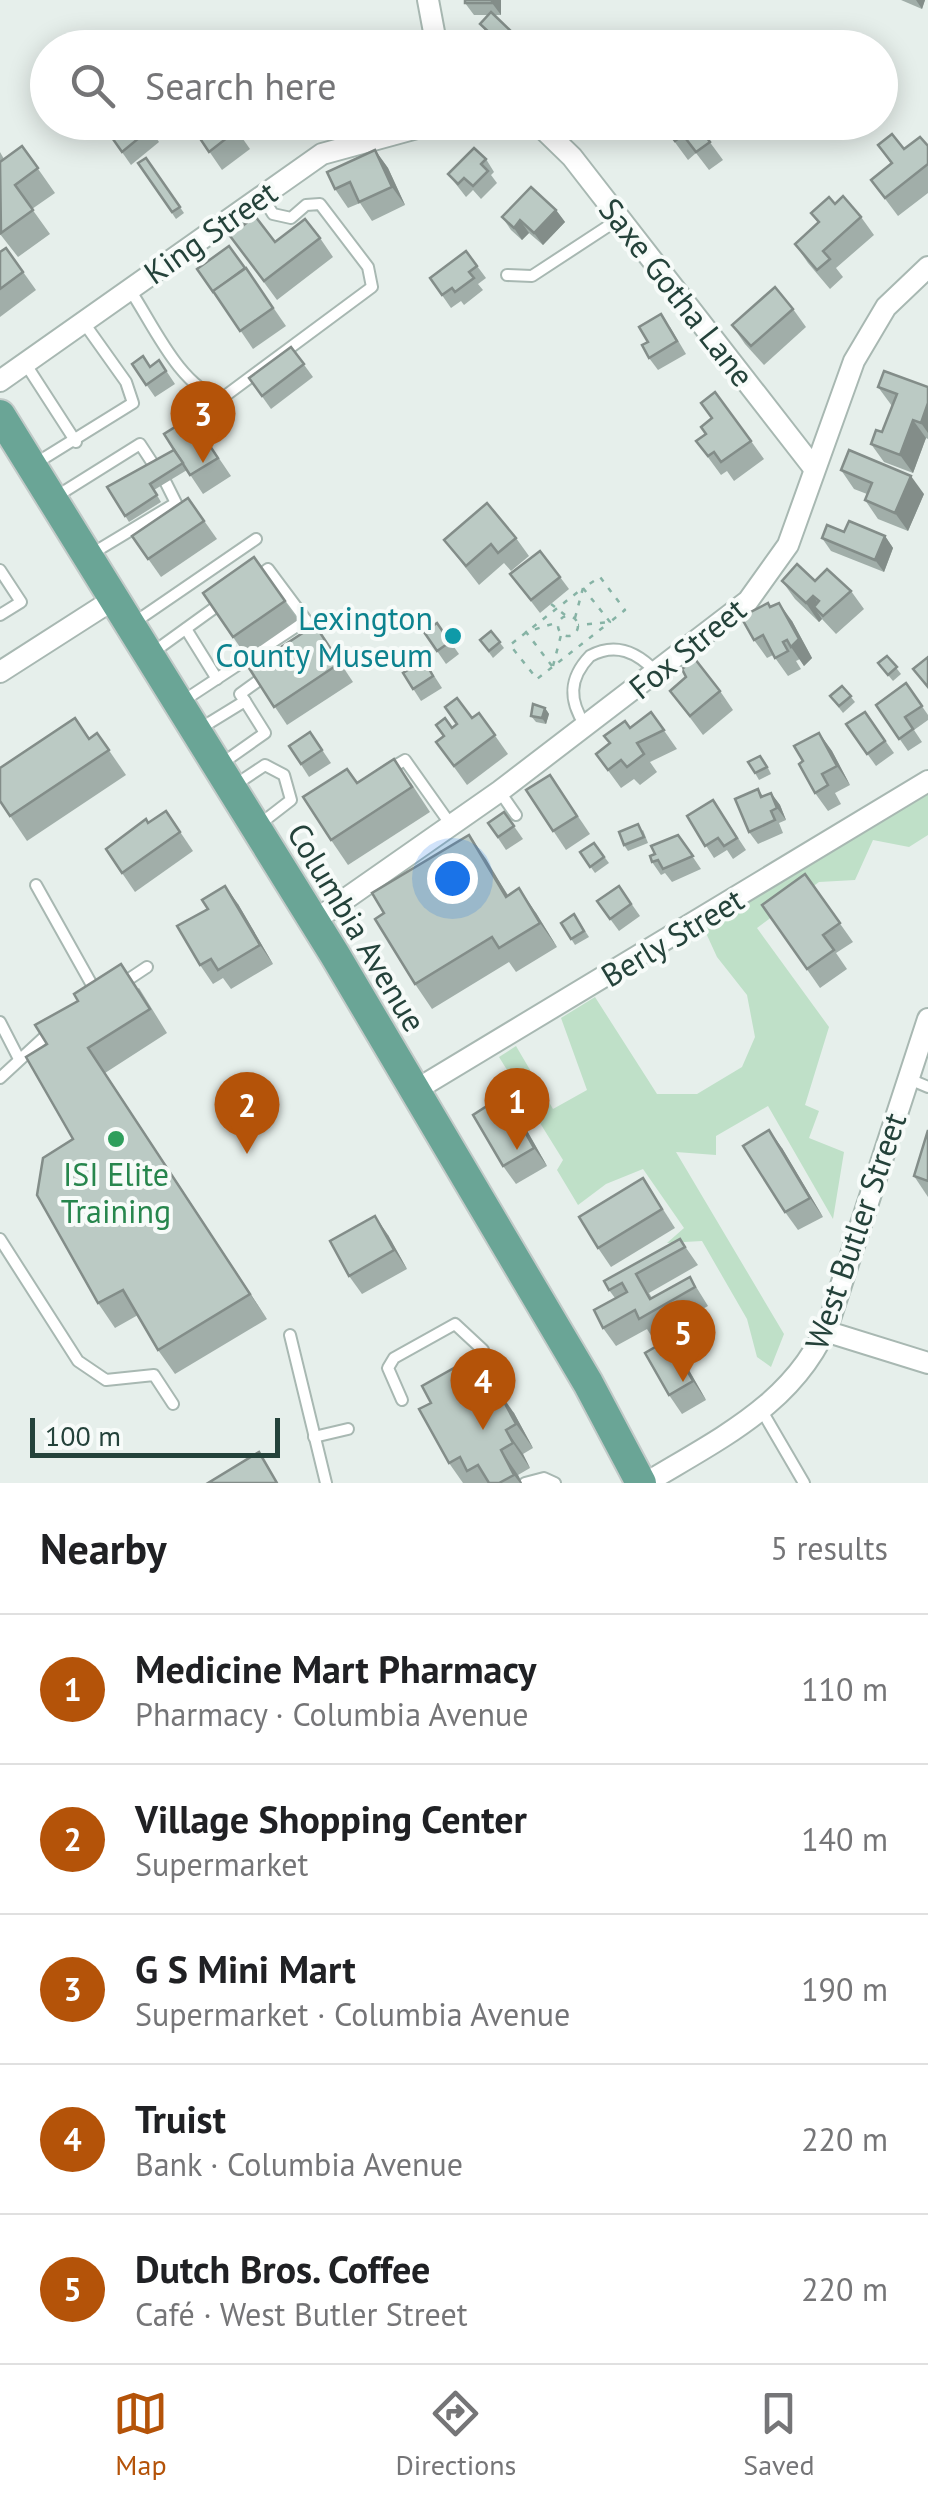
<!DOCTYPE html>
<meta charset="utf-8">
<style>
body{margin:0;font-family:"PT Sans",sans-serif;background:#f2f2f2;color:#202124}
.scale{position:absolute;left:30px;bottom:25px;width:250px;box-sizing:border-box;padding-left:10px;border:5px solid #24423a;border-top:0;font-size:28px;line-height:35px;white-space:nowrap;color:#24423a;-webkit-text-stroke:8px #f7fbf9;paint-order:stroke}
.you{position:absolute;left:452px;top:878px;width:35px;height:35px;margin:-25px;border:8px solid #fff;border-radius:50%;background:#1a73e8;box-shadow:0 0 0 15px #1a73e833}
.badge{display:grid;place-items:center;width:65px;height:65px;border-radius:50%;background:#b45309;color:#fff;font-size:32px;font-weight:700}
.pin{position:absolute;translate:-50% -82px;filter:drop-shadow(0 2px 5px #0008)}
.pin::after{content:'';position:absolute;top:52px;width:35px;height:30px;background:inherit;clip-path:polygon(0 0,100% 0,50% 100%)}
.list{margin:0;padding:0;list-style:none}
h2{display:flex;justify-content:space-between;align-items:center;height:130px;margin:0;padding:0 40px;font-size:42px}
h2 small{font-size:32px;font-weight:400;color:#757577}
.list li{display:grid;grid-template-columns:65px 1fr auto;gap:30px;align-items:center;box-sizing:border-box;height:150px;padding:0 40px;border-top:2px solid #e0e0e0}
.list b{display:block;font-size:38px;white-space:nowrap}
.list p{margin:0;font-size:32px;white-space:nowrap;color:#757577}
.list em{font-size:32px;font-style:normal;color:#757577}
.icon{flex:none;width:55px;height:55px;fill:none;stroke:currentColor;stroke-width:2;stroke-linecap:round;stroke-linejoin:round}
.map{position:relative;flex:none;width:928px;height:1483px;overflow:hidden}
.search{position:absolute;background:#fff;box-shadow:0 5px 25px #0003;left:30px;right:30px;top:30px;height:110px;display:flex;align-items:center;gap:25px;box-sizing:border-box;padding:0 35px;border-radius:55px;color:#757577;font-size:38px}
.sheet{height:880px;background:#fff}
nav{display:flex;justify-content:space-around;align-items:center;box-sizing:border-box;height:140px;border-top:2px solid #e0e0e0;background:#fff;font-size:28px;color:#757577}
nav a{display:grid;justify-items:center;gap:5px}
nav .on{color:#b45309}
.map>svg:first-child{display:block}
</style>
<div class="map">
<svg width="928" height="1483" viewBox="0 0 928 1483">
<rect width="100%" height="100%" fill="#e6efeb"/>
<!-- green -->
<path fill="#bfe0c8" d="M928,781V835L909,847L873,840L855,880L819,882L757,928L829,1027L805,1105L819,1111L809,1138L844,1152L833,1219L768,1106L716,1136V1155L676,1152L784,1334L771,1367L757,1357L747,1319L702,1241L667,1243L684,1228L643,1169L606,1184L578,1205L557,1170L563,1160L499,1057L516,1046L553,1109L587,1090L561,1018L595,997L657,1094H697L742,1067L755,1037L747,995L717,957L700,920Z"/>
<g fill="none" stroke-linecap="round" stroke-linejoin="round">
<defs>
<g id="lane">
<path d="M507,275L532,276L619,219"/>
<path d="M130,290C153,324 179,386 221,399L372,287L368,267L320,204L306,205L291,218L273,214L261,195"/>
<path d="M25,363L76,442"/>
<path d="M33,465L133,403L126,382L84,323"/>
<path d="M57,496L140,444L157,470"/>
<path d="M93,553L176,503L166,483"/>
<path d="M0,570L21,602L0,615"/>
<path d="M135,622L256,539"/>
<path d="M186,629L217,679"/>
<path d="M152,653L224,601"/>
<path d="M183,701L306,620L268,569L254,580"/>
<path d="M245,701L240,694L269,673"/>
<path d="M585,725C569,701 568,679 590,656C616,642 637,652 656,672"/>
<path d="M201,728L245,701L265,733L221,764"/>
<path d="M388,770L405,760L451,825"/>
<path d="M232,787L265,765L284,775L291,800L260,824"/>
<path d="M500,792L516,815"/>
<path d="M36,885L97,994"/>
<path d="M123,983L147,967"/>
<path d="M0,1022L18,1057"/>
<path d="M0,1078L51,1031"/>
<path d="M909,1079L928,1087"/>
<path d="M0,1239L78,1361L106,1380L154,1375L173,1404"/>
<path d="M290,1335L326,1483"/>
<path d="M402,1400L388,1368L394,1358L455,1324L483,1350"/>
<path d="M762,1411L804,1483"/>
<path d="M314,1437L348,1429"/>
<path d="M525,1483L544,1478L555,1483"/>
</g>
<g id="street">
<path d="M428,0L437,48"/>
<path d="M536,122L572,157L813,467"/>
<path d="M0,381L322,154L439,122"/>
<path d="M0,672L114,599"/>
<path d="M314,921L500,791L748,601L788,545L854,361L886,307L928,267"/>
<path d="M414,1091L928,781"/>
<path d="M825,1331L928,1363"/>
<path d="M646,1483C720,1438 799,1402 831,1316L928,1019"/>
</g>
<path id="primary" d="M0,415L335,955L588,1383L641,1483"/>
</defs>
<!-- lane casing -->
<use href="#lane" stroke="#a8b8b2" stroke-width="14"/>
<!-- street casing -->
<use href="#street" stroke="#a8b8b2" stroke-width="24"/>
<!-- primary casing -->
<use href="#primary" stroke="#c2cac8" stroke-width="34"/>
<!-- path -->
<g stroke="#86b3a5" stroke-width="2.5" stroke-dasharray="5 8" stroke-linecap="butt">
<path d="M583,588L610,622L537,679L510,645Z"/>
<path d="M551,604L565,615"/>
<circle cx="568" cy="626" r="10"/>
<path d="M575,618L583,588L600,577L625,610L610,622L578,625"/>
<path d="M552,666L526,632L559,622"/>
<path d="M553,666L561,635"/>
</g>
<!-- lane -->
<use href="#lane" stroke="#fff" stroke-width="10"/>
<!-- street -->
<use href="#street" stroke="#fff" stroke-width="20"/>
<!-- primary -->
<use href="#primary" stroke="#6aa596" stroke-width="30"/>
</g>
<!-- wall -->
<g fill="#a1aea9">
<path d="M465,0H501V15H494L515,35L524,48H501L489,36L480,24L488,15H474L465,3Z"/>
<path d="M901,0H925L922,9Z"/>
<path d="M101,122H146L159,142L131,165Z"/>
<path d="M189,122H231L250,149L222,170Z"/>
<path d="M660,122H695L723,160L709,170L696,153L688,160Z"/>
<path d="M878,145L904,149L928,146V193L898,216L871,180L891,164Z"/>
<path d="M22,146L55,193L32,209L50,234L18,257L0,234V152L4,159Z"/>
<path d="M375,150L388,168L405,205L372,221L360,203L348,208L335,189Z"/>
<path d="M146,158L184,213L176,219L138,163Z"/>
<path d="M486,159L494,172L491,175L497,183L481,199L473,190L466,197L448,174Z"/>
<path d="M835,204L861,217L874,235L836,268L843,277L830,289L808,263L795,244L818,223L811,213Z"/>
<path d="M556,210L565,222L543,245L529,233L522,240L511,230L502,217Z"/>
<path d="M230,236L275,242L320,238L333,257L277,300Z"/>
<path d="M6,248L36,290L0,317V252Z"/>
<path d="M466,251L486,278L478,284L483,290L464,305L461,301L451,308L430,278Z"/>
<path d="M259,287L286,326L253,349L219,299Z"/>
<path d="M793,309L806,327L764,365L745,344L732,325Z"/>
<path d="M670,327L686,354L658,370L649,358L648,342Z"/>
<path d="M291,347L313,377L271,409L249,378Z"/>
<path d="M159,360L175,384L155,397L132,364L150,367Z"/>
<path d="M878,387H928V439L926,438L913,473L884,462L871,444L882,432L892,406Z"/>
<path d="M191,417L231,476L203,494L187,470L154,490L161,502L129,522L107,487L174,450Z"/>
<path d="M696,441H751L764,459L734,481L727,471L721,475Z"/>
<path d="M841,470L924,494L908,531L878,519L865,500L867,494L854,489Z"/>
<path d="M188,498L217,539L161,577L132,536Z"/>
<path d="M844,532L885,536L893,548L884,572L831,551L822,538Z"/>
<path d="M516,538L529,556L511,571L504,563L479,585L444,540Z"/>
<path d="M254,557L298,620L246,656L203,593Z"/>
<path d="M510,574L560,577L569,589L540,613Z"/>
<path d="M782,581H815L851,591L864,609L836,634L822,619L819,622L795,599Z"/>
<path d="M771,607L792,621L812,658L804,666L800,659L796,661L801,669L788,676L773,655L767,658L754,640Z"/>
<path d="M437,623L459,654L446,664L424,632Z"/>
<path d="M315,625L353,682L287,725L249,668Z"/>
<path d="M491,631L504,648L493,658L480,640Z"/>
<path d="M887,656L901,674L893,681L878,663Z"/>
<path d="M424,660L442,688L421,701L403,673Z"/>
<path d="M906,683L928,715V720L914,730L922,742L908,751L876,705Z"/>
<path d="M842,686L855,702L843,713L830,696Z"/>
<path d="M670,691H720L733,710L703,735Z"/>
<path d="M545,708L549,714L546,724L536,722L531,716Z"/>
<path d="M651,712L677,749L650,762L657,772L640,785L634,779L621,788L596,754Z"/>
<path d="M865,712L894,753L876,766L846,724Z"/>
<path d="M479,713L508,754L467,785L436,742L452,728Z"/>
<path d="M310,732L331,763L309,777L289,746Z"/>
<path d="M97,733L126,775L27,841L0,801Z"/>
<path d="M819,733L832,751L850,785L835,793L841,804L828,811L815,793L803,761Z"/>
<path d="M765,762L771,774L759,780L755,773Z"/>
<path d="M550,775L590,834L566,850L526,790Z"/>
<path d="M357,783H411L430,812L348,865L331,840Z"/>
<path d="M758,789L763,796L771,793L780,805L786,820L779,823L783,833L758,844L749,832Z"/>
<path d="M713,800L746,850L733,859L727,850L714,858L687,816Z"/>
<path d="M166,811L193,851L135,892L122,873L148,823Z"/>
<path d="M504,812L523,839L506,850L488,823Z"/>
<path d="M643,830L648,843L628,851L624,845Z"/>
<path d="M469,835L508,895L536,913L557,947L516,972L509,962L432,1009L415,984L384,913Z"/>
<path d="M678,835L701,869L672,882L665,873L661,875L652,862L655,854Z"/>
<path d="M594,843L609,863L595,873L580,852Z"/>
<path d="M805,874L853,942L836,953L847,969L820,988L762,905Z"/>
<path d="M619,886L640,916L619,931L597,901Z"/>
<path d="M238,904L273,964L231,989L223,978L213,984L200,965Z"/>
<path d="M574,914L589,937L575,945L561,923Z"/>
<path d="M139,988L167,1033L105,1073L267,1319L175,1374L158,1350L138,1315L115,1328L98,1303L73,1139L47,1044Z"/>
<path d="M517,1113L547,1166L516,1184L503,1166Z"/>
<path d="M782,1148L823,1217L798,1230L785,1212Z"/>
<path d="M914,1176L928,1181V1197Z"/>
<path d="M643,1178L675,1228L611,1267L598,1248Z"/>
<path d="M388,1235L407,1269L362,1294L349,1276Z"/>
<path d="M680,1239L698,1265L649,1293L652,1298L690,1277L708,1306L652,1337L647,1329L616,1346L603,1328L615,1298L609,1290Z"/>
<path d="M669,1339L682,1358L706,1400L682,1414L669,1395Z"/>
<path d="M487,1384L491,1392L514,1413L533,1448L523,1454L530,1468L518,1475L522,1483H463L449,1463L431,1403Z"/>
</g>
<!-- shaded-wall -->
<g fill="#838d89">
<path d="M492,0H501V15L492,3Z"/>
<path d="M916,0H925L922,9Z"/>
<path d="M515,35L524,48H505Z"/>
<path d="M375,150L388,168L405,205L392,187Z"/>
<path d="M556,210L565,222L543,245L534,233Z"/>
<path d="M520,220L529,233L522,240L514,228Z"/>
<path d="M928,403V433L921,423Z"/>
<path d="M913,420L926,438L913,473L900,455Z"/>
<path d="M911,476L924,494L908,531L895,513Z"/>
<path d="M885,536L893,548L884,572L875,560Z"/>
<path d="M813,596L825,613L814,607L822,619L819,622L806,603Z"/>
<path d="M779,603L792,621L812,658L804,666L791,647Z"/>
<path d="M545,708L549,714L546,724L542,718Z"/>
<path d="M819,733L832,751L850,785L837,766Z"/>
<path d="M771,793L780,805L786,820L777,808Z"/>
<path d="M469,835L486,859L523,921L506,897Z"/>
<path d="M225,886L238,904L273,964L260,945Z"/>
<path d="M519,888L536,913L557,947L540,923Z"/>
<path d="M88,1048L105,1073L267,1319L250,1294Z"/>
<path d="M504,1095L517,1113L547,1166L534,1148Z"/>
<path d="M769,1130L782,1148L823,1217L810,1198Z"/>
<path d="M375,1216L388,1235L407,1269L394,1250Z"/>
<path d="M669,1339L682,1358L706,1400L693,1381Z"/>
<path d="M470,1359L487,1384L506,1418L489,1393Z"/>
<path d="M497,1389L514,1413L533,1448L516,1424Z"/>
<path d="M506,1430L523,1454L530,1468L513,1443Z"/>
<path d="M501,1450L518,1475L522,1483H520L514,1475Z"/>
</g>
<!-- building -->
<g fill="#bbcac4" stroke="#838d89" stroke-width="2.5">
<rect x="465" y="0" width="27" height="3"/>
<path d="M491,12L515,35L505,47L480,24Z"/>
<path d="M101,122H146L150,129L122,152Z"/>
<path d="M189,122H231L237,130L209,152Z"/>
<path d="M661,122H695L710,142L696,152L683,135L675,141Z"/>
<path d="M892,134L904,149L920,137L928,146V164L885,198L871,180L892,163L878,145Z"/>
<path d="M22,146L38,168L15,185L33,210L1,233L0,162Z"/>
<path d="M474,148L486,159L481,164L488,171L473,186L464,178L458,184L448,174Z"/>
<path d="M375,150L392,187L359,202L350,182L335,189L327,172Z"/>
<path d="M146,158L180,207L172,212L138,163Z"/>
<path d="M531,187L556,210L534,233L520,220L514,228L502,217Z"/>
<path d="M843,196L861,217L823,251L830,259L817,270L795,244L819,222L811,213L829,197L835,204Z"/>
<path d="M255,216L275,242L305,219L320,238L264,281L230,236Z"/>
<path d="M229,246L245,268L213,292L197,269Z"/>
<path d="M6,248L23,272L0,289V252Z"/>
<path d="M466,251L477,266L469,272L474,278L455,292L452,288L442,295L430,278Z"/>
<path d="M246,268L273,308L240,331L213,291Z"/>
<path d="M775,287L793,309L751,346L732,325Z"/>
<path d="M661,314L677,341L649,358L642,345L648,342L639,327Z"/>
<path d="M291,347L304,364L262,396L249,378Z"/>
<path d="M143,356L150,367L159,360L166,371L146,385L132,364Z"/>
<path d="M884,371L928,387V403L921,423L913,420L900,455L871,444L876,430L882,432L897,394L878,387Z"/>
<path d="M715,392L751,441L721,462L714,452L708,456L696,441L706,434L701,427L712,418L701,403Z"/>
<path d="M191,417L218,458L190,475L164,434Z"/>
<path d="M174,450L183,463L150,484L157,495L125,516L107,487Z"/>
<path d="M849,450L911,476L895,513L865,500L872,483L841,470Z"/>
<path d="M188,498L204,521L148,559L132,536Z"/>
<path d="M487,503L516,538L498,553L491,544L466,566L444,540Z"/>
<path d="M849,521L885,536L875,560L822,538L827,525L844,532Z"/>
<path d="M540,551L560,577L531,600L510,574Z"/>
<path d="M254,557L285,601L233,637L203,593Z"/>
<path d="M797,564L815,581L827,569L851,591L823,616L814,607L819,601L813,596L806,603L782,581Z"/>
<path d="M768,603L770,607L779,603L799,639L791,647L787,640L783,642L788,651L775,658L763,635L754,640L741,617Z"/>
<path d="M437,623L450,642L437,651L424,632Z"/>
<path d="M315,625L340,663L274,707L249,668Z"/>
<path d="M491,631L500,642L489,651L480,640Z"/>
<path d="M887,656L897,667L888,675L878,663Z"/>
<path d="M928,657V687L913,669Z"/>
<path d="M695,659L720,691L690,716L670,691L686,677L682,669Z"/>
<path d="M424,660L433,676L413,689L403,673Z"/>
<path d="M906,683L922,706L905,717L913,729L899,739L876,705Z"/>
<path d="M842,686L851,696L839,706L830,696Z"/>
<path d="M457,698L472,718L479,713L495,735L454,766L436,742L444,736L436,725L445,718L452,728L457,724L445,707Z"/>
<path d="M533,704L545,708L542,718L531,716Z"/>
<path d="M651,712L664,730L637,743L644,754L627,767L621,760L608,770L596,754L610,743L604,736L625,721L630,728Z"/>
<path d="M865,712L885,741L867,754L846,724Z"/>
<path d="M75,718L89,739L97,733L109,750L10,816L0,801V768Z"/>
<path d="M310,732L322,750L301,764L289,746Z"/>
<path d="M819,733L837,766L822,774L828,785L815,793L799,764L803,761L794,746Z"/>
<path d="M760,756L767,767L755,773L748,762Z"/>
<path d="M394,759L412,787L331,840L303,797L347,769L357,783Z"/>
<path d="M550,775L577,816L553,831L526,790Z"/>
<path d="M758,789L761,797L771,793L777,808L771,811L775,820L749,832L735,799Z"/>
<path d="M713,800L737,838L724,846L718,838L705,846L687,816Z"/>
<path d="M166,811L180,832L122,873L106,849L146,819L148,823Z"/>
<path d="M504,812L514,826L498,837L488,823Z"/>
<path d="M638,824L644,837L624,845L619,832Z"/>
<path d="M469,835L506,897L519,888L540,923L499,948L492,937L415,984L375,919L384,913L372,893Z"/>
<path d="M678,835L693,856L663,869L658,860L652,862L650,856L655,854L651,846Z"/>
<path d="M594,843L604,857L590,867L580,852Z"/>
<path d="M805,874L840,923L823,935L834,950L807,969L762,905Z"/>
<path d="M225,886L260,945L218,970L211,959L200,965L177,926L208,909L202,900Z"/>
<path d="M619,886L631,904L610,919L597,901Z"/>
<path d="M574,914L584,931L571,939L561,923Z"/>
<path d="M121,964L150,1009L88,1048L250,1294L158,1350L123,1290L98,1303L37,1195L43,1158L73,1139L26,1057L47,1044L35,1025L78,1001L74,994Z"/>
<path d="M504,1095L534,1148L503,1166L473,1115Z"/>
<path d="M769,1130L810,1198L785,1212L743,1146Z"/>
<path d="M928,1130V1181L914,1176Z"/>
<path d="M643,1178L662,1209L598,1248L579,1217Z"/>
<path d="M375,1216L394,1250L349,1276L330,1241Z"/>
<path d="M680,1239L685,1247L636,1274L650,1299L690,1277L695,1287L639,1319L635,1310L603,1328L594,1310L627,1292L622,1283L609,1290L604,1281Z"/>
<path d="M669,1339L693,1381L669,1395L645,1353Z"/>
<path d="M470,1359L489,1393L497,1389L516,1424L506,1430L513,1443L501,1450L514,1475L499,1483H489L478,1465L467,1471L460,1457L449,1463L419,1409L431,1403L422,1386Z"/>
<path d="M259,1452L277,1483H208Z"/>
</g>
<!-- markers -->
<circle fill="#0f9aa8" stroke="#f7fbf9" stroke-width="4" cx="453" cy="636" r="10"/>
<circle fill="#2e9e5b" stroke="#f7fbf9" stroke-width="4" cx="116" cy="1139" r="10"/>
<g text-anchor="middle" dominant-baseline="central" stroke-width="8" stroke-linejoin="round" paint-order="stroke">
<!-- street labels -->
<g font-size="32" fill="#24423a" stroke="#f7fbf9">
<text transform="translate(210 232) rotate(-35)">King Street</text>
<text transform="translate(677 292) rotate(52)">Saxe Gotha Lane</text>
<text transform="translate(687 648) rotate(-39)">Fox Street</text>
<text transform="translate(357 927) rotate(59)">Columbia Avenue</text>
<text transform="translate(672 937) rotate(-31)">Berly Street</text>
<text transform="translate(855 1231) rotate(-71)">West Butler Street</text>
</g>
<!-- culture labels -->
<g font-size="32" fill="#0d838f" stroke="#f7fbf9" text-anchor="end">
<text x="433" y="618">Lexington<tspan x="433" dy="37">County Museum</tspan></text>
</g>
<!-- leisure labels -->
<g font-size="32" fill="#27864d" stroke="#f7fbf9">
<text x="116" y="1174">ISI Elite<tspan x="116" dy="37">Training</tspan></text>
</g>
</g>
</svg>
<div class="scale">100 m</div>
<div class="you"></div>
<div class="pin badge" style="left:517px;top:1150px">1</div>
<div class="pin badge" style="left:247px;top:1154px">2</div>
<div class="pin badge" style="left:203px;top:463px">3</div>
<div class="pin badge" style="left:483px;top:1430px">4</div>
<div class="pin badge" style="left:683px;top:1382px">5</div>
<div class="search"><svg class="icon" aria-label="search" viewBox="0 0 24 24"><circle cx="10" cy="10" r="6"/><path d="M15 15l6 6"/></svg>Search here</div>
</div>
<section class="sheet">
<h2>Nearby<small>5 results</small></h2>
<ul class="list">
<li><span class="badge">1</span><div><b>Medicine Mart Pharmacy</b><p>Pharmacy · Columbia Avenue</p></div><em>110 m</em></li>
<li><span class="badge">2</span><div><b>Village Shopping Center</b><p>Supermarket</p></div><em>140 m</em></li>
<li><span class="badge">3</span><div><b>G S Mini Mart</b><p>Supermarket · Columbia Avenue</p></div><em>190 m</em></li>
<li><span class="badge">4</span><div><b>Truist</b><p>Bank · Columbia Avenue</p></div><em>220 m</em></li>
<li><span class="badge">5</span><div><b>Dutch Bros. Coffee</b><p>Café · West Butler Street</p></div><em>220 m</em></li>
</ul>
</section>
<nav>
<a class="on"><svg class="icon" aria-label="map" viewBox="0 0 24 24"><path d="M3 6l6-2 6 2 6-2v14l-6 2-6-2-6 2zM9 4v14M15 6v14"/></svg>Map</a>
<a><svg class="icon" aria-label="directions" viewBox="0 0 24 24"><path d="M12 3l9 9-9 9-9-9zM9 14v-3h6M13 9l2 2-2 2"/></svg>Directions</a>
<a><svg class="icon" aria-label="saved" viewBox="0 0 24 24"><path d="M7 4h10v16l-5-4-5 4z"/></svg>Saved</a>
</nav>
